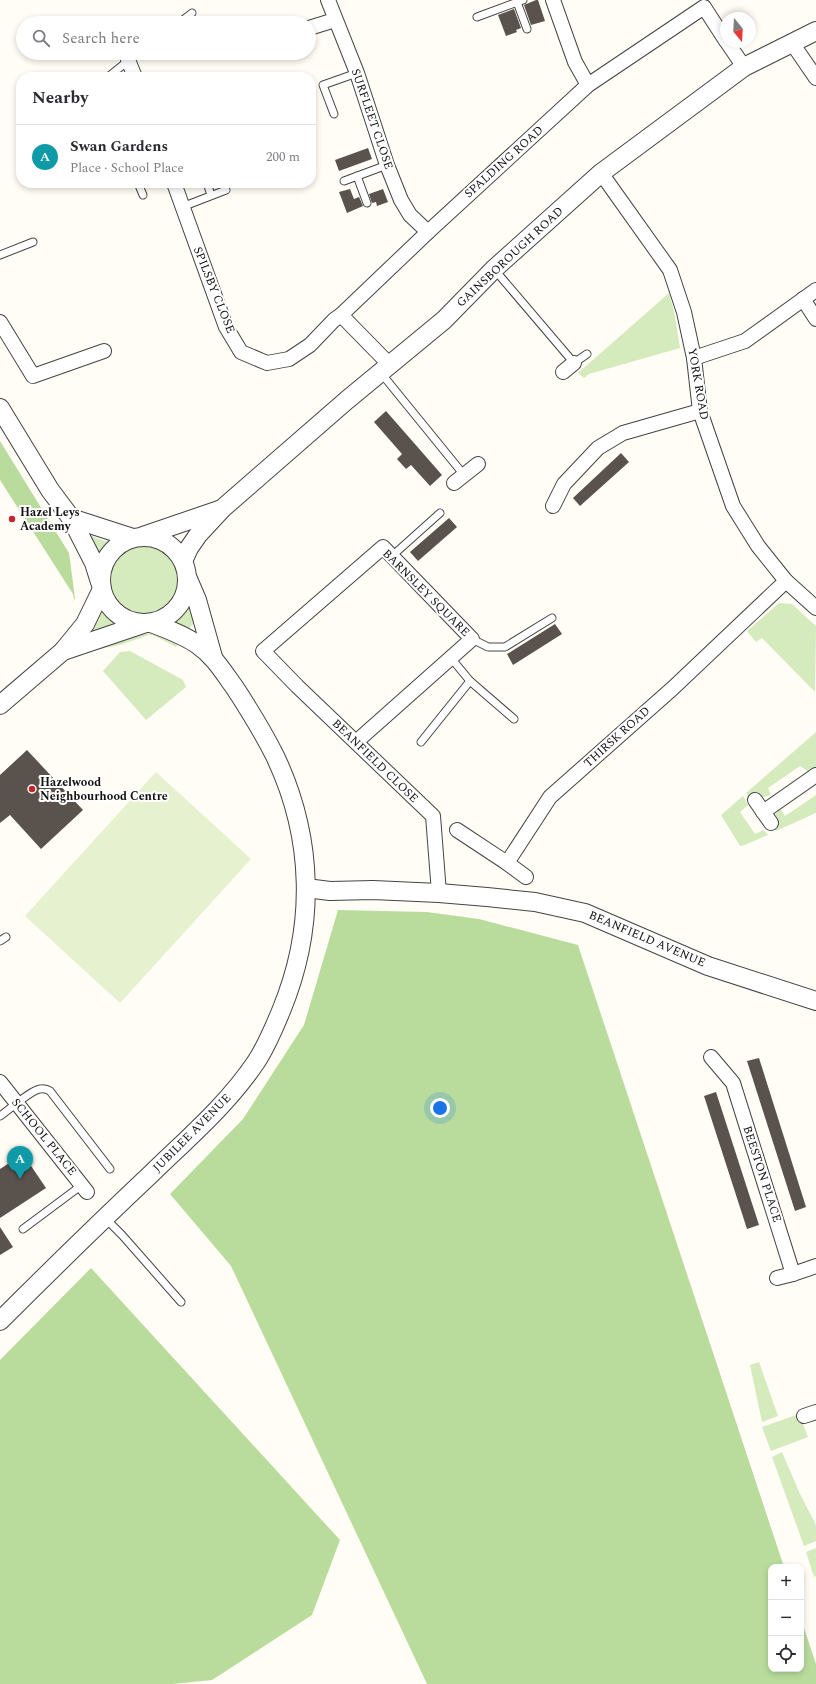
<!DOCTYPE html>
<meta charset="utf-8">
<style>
body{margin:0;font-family:Spectral,serif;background:#f2f2f3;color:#2b2b33}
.controls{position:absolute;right:12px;bottom:12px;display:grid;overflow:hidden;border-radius:8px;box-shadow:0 2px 6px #0003}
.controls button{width:36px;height:36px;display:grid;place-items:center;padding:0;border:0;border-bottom:1px solid #e1e1e2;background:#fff;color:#2b2b33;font:20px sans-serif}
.compass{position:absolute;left:720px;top:12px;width:36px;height:36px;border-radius:50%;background:#fff;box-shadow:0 2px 6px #0003;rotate:162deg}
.you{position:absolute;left:440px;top:1108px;width:14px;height:14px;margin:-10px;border:3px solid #fff;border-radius:50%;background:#1a73e8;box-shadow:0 0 0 6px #1a73e833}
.badge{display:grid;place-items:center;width:26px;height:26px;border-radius:50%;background:#c4262e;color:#fff;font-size:13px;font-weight:700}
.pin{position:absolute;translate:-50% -33px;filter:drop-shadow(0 1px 2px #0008)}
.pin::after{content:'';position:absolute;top:21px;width:14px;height:12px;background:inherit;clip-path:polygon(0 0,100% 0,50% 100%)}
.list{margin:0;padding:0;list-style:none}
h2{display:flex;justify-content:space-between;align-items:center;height:52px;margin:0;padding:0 16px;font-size:17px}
h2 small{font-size:13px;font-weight:400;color:#7c7c81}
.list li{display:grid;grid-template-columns:26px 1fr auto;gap:12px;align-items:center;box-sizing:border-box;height:64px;padding:0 16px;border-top:1px solid #e1e1e2}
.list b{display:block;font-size:15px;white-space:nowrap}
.list p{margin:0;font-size:13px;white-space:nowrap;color:#7c7c81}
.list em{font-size:13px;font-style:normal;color:#7c7c81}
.icon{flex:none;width:22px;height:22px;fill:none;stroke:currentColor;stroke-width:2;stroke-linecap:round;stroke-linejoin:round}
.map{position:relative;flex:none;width:816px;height:1684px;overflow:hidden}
.search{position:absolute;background:#fff;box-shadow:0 2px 6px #0003;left:16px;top:16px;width:300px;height:44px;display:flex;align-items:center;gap:10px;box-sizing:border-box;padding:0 14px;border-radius:22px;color:#7c7c81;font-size:15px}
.panel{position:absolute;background:#fff;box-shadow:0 2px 6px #0003;left:16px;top:72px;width:300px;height:116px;border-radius:16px}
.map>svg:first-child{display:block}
</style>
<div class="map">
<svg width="816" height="1684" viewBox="0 0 816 1684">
<rect width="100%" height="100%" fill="#fffdf5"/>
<!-- green -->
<g fill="#d5ebbd">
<path d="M669,293L674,311L680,348L589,374L584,378L578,373Z"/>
<path d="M85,532L96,538L108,542V545L99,557Z"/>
<circle cx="144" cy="580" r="36"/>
<path d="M189,603L198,622L193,624L188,630L172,623L185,610Z"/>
<path d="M779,603L792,604L816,626L815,692L762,638L756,642L747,631Z"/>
<path d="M101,607L109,616L121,626L94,636L89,627Z"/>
<path d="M155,633L179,642L176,647L153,635H149L120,645L100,649V646L139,635Z"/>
<path d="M130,651L183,680L186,687L146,720L103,671L120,652Z"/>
<path d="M816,732V768L809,772L800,766L768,788L771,795L752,800L746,793Z"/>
<path d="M816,795V813L776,831C774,821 773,816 780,808L785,816Z"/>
<path d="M743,796L748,805L740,812L755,834L764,830L768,835L742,846H740L721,815Z"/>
<path d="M759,1362L778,1416L762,1422L750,1365Z"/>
<path d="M799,1414L808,1437L771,1451L762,1427Z"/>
<path d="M782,1452L800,1494L816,1525V1541L804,1546L772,1457Z"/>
<path d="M816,1548V1576L814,1577L806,1552Z"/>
</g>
<!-- forest -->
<g fill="#b9dc9c">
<path d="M0,441L69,553L75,598L71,604L74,599L73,594L0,480Z"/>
<path d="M338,910L427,912L479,919L578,945L784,1567H771V1669H801V1619L816,1664V1684H427L231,1266L170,1194L243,1119L304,1025Z"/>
<path d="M91,1268L340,1540L312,1615L212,1680L173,1684H0V1360Z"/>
</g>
<!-- pitch -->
<path fill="#e6f2cf" d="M156,772L251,859L120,1003L25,916Z"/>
<!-- building -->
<g fill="#5a524d">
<path d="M536,0H538L545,21L531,25L524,5Z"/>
<path d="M514,9L521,28L516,30L517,32L506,36L498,15Z"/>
<path d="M368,148L372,159L339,171L335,160Z"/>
<path d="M350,189L354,199L359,197L363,206L347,213L339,192Z"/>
<path d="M383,189L388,202L377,206L376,202L372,203L369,194Z"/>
<path d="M386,411L442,475L430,486L411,465L406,469L397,459L402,454L374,422Z"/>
<path d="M621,453L629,462L580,506L573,498Z"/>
<path d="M449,518L457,527L418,561L410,552Z"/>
<path d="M555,624L562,634L513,665L507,654Z"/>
<path d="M27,750L83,810L41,849L10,815L0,823V775Z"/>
<path d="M759,1058L806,1207L795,1211L747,1061Z"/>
<path d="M716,1092L759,1225L747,1229L704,1096Z"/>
<path d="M23,1154L46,1188L0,1218V1169Z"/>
<path d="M0,1227L13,1247L0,1255Z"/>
</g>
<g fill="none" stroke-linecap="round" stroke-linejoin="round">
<defs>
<g id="service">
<path d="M517,2L527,29"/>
<path d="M477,17L523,0"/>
<path d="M179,23L192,13"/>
<path d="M108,77L138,53"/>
<path d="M334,114L323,85L357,73"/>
<path d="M357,176L367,203"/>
<path d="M344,181L387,165"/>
<path d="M138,183L143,195"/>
<path d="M207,183L211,195"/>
<path d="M182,207L226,190"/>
<path d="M0,255L33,242"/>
<path d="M494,269L574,363L587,354"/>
<path d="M381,373L464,475"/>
<path d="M392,556L440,513"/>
<path d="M472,639L488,647H505L552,618"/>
<path d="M451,658L470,681L514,719"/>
<path d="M421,742L470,681"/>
<path d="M0,941L6,937"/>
<path d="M0,1116C9,1110 31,1090 40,1089C44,1088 47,1089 50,1091L110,1169"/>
<path d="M106,1219L122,1235L181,1302"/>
<path d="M23,1229L82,1185"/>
</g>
<g id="minor">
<path d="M328,0L357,73L387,165L401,200L410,215L428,232"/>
<path d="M553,0L575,62L588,85"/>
<path d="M309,28L335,20"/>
<path d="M727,42L744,67"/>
<path d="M792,43L816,78"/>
<path d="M128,60L135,77"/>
<path d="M601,173L670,270L684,312L694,358L700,411L733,506L758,546L786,581L816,608"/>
<path d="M174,183L226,327L241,352L267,363L289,359L310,345L334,320L341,315"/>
<path d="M803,299L816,319"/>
<path d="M0,322L33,376L104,351"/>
<path d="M694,358L745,341L816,290"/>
<path d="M390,365L341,315L428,232L588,85L704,7L726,41"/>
<path d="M563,372L574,363"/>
<path d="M454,483L478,464"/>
<path d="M553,506L564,484L598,448L623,433L700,411"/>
<path d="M356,742L472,639L383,547L263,651L297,686L433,816L439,893"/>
<path d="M755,800L771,823"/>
<path d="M763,812L816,775"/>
<path d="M457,830L507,863L550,797L673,688L786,581"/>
<path d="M507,863L526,877"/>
<path d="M711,1057L733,1083L793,1274L816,1266"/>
<path d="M0,1082L87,1192"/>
<path d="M777,1278L793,1274"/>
<path d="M804,1416L816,1412"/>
</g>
<g id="tertiary">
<path d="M0,408L50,490L71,518L94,563L100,582"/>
<path d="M71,518L133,538"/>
<path d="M143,536L219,510"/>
<circle cx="144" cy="580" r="43"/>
<path d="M183,561L189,548L198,535L223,508L347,400L444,320L494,269L601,173L744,67L816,31"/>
<path d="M188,579L197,600L213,657"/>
<path d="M63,651L146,623"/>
<path d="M0,705L63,651L85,624L102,589"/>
<path d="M306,888L330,891L373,890L439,893L487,897L535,902L585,913L708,966L816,1001"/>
<path d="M0,1321C50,1271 100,1222 151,1174C188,1138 227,1105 256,1062C266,1047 274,1028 281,1011C316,927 314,838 275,756C263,732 250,711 235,688C224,673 214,656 198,645C184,635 167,629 151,623"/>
</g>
</defs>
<!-- service casing -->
<use href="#service" stroke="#444" stroke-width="9"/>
<!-- minor casing -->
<use href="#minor" stroke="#444" stroke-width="16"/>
<!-- tertiary casing -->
<use href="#tertiary" stroke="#444" stroke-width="20"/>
<!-- service -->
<use href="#service" stroke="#fff" stroke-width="7"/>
<!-- minor -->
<use href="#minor" stroke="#fff" stroke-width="14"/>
<!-- tertiary -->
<use href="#tertiary" stroke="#fff" stroke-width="18"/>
</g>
<!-- markers -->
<g fill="#c4262e" stroke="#fff" stroke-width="1.5">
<circle cx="12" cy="519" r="4"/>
<circle cx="32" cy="789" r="4"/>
</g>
<g text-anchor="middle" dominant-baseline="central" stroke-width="4" stroke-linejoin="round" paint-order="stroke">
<!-- street labels -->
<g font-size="12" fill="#111" stroke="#fff">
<text transform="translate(372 119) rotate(71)">SURFLEET CLOSE</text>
<text transform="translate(504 162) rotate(-42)">SPALDING ROAD</text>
<text transform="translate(510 257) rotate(-43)">GAINSBOROUGH ROAD</text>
<text transform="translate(214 290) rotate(68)">SPILSBY CLOSE</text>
<text transform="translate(698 384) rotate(80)">YORK ROAD</text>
<text transform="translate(426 593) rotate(45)">BARNSLEY SQUARE</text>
<text transform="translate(617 737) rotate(-42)">THIRSK ROAD</text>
<text transform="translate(375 761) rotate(44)">BEANFIELD CLOSE</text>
<text transform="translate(647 939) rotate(23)">BEANFIELD AVENUE</text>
<text transform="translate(192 1133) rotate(-45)">JUBILEE AVENUE</text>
<text transform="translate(44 1137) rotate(51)">SCHOOL PLACE</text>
<text transform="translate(762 1174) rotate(72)">BEESTON PLACE</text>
</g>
<!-- poi labels -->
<g font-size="12" font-weight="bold" fill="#111" stroke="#fff" text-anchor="start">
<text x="20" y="512">Hazel Leys<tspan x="20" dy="14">Academy</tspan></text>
<text x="40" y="782">Hazelwood<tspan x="40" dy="14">Neighbourhood Centre</tspan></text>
</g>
</g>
</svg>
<div class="controls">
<button>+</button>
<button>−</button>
<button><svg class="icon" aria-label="locate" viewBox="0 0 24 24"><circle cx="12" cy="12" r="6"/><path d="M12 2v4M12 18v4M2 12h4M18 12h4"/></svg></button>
</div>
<svg class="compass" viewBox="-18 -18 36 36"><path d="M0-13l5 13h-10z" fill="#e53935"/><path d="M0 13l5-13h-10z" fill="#7c7c81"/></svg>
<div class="you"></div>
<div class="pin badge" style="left:20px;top:1179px;background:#0f9aa8">A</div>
<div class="search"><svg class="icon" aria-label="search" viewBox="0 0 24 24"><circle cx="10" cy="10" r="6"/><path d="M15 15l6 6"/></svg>Search here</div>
<section class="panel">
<h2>Nearby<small></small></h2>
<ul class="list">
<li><span class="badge" style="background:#0f9aa8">A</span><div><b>Swan Gardens</b><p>Place · School Place</p></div><em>200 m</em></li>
</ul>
</section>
</div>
